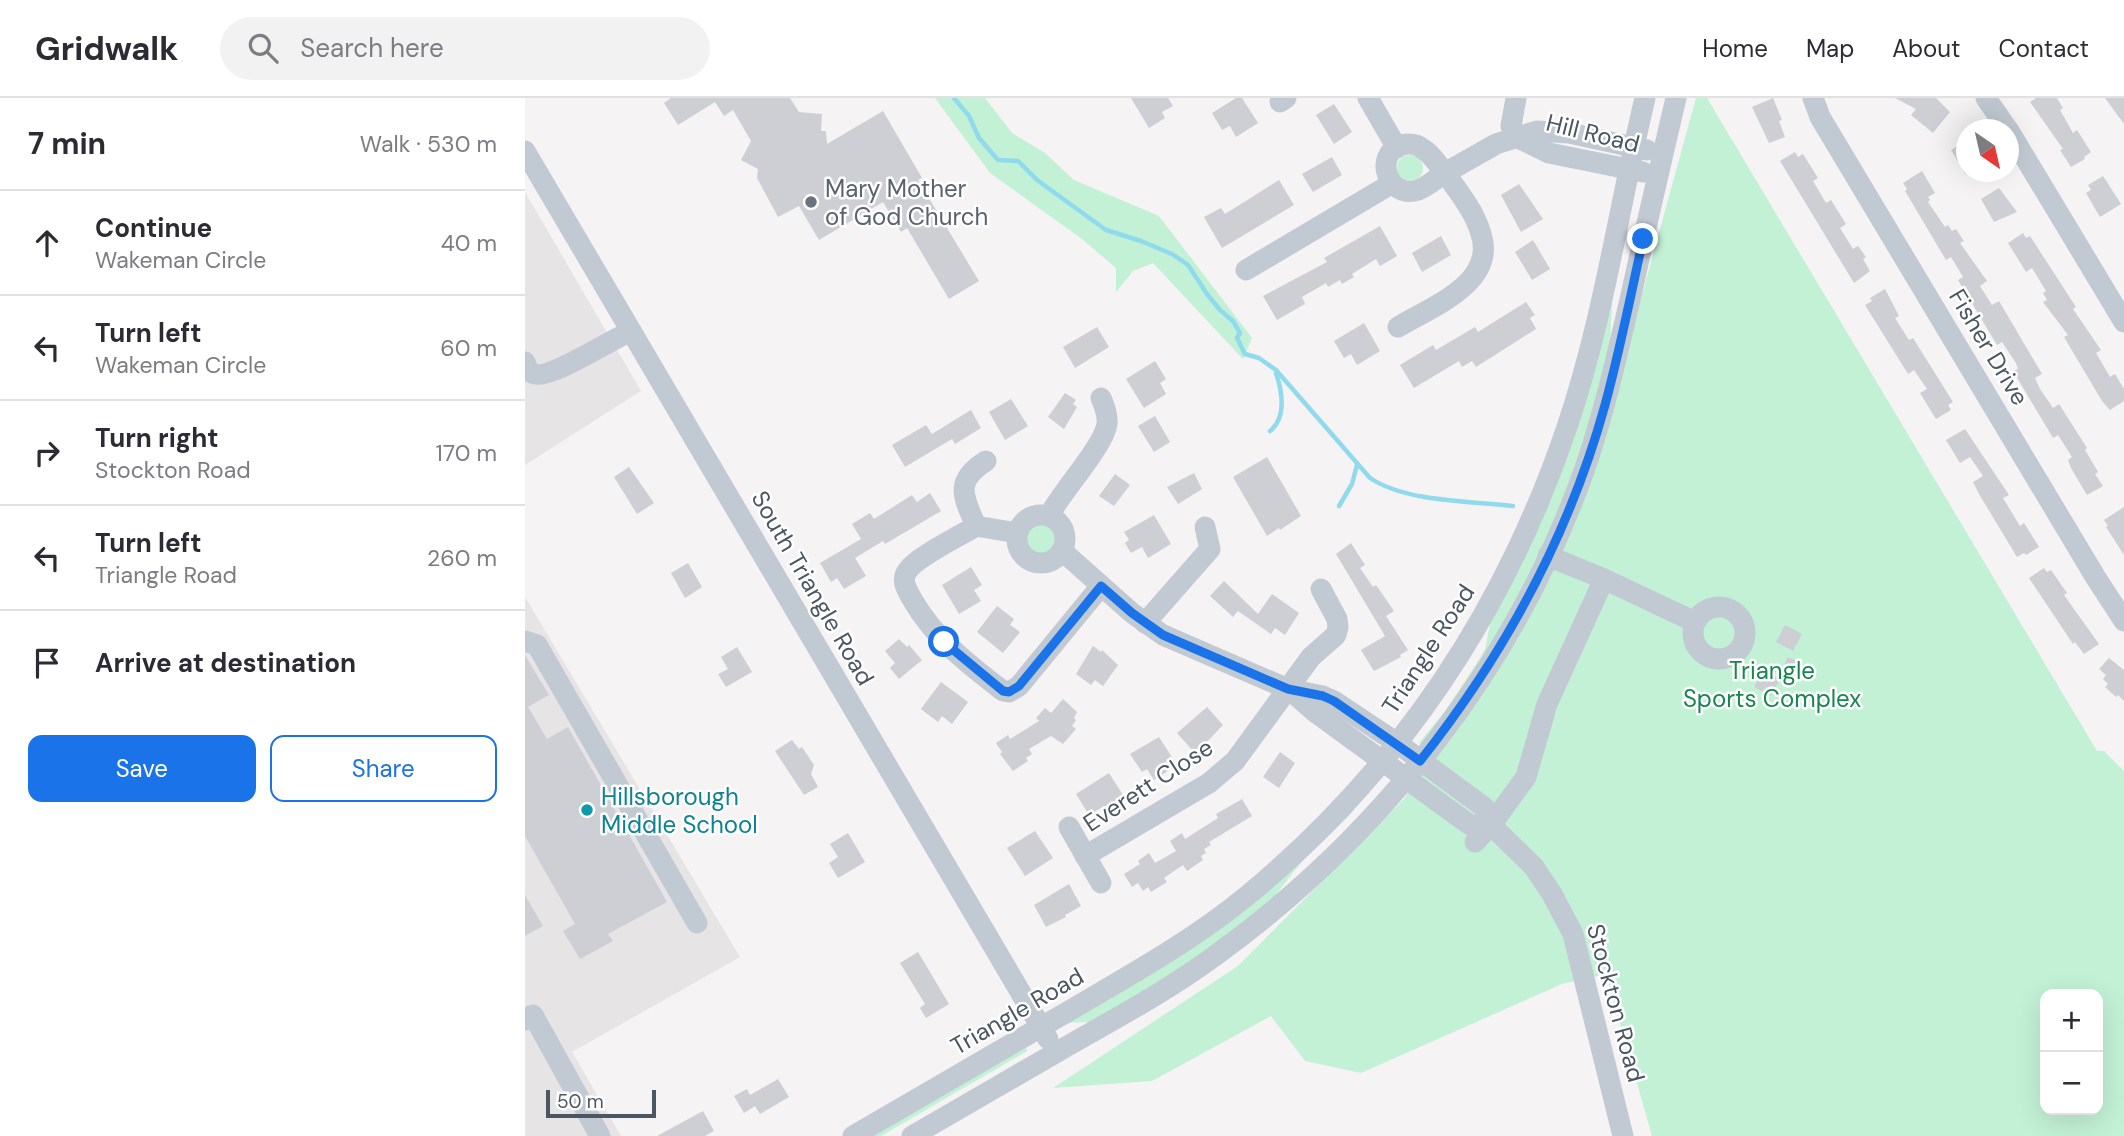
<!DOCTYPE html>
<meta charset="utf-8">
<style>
body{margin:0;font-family:"DM Sans",sans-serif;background:#f2f2f3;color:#2b2b33}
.controls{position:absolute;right:21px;bottom:21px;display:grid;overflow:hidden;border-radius:14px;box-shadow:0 7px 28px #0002}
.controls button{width:63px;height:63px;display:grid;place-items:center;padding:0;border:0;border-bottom:2px solid #e1e1e2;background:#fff;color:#2b2b33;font:35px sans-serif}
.compass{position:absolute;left:1431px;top:21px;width:63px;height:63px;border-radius:50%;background:#fff;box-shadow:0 7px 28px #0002;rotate:146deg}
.scale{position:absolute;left:21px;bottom:18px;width:110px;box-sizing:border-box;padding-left:7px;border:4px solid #4a5661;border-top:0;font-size:19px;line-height:24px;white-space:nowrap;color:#4a5661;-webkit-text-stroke:5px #fff;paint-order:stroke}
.stop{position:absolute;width:21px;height:21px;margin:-16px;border:5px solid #1a73e8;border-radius:50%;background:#fff}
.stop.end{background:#1a73e8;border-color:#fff;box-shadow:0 2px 7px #0008}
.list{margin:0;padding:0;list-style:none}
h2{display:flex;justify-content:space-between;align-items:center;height:91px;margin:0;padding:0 28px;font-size:30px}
h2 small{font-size:23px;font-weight:400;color:#7c7c81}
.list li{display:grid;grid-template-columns:46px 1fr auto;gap:21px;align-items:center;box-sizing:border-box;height:105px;padding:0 28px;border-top:2px solid #e1e1e2}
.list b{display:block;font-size:26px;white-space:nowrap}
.list p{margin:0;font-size:23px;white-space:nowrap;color:#7c7c81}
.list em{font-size:23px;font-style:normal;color:#7c7c81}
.actions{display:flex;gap:14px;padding:21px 28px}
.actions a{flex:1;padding:16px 0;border:2px solid #1a73e8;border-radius:14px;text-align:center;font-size:24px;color:#1a73e8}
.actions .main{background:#1a73e8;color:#fff}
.icon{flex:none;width:38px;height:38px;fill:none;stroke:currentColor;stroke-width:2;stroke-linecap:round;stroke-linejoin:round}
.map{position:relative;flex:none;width:1599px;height:1038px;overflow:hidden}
header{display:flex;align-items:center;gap:42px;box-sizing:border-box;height:98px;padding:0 35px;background:#fff;border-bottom:2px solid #e1e1e2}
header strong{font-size:33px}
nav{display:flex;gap:38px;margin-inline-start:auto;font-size:24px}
.search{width:490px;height:63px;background:#f2f2f3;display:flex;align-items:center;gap:18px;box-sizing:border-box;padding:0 24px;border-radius:38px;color:#7c7c81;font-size:26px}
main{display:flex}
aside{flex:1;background:#fff}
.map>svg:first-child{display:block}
</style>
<header>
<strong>Gridwalk</strong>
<div class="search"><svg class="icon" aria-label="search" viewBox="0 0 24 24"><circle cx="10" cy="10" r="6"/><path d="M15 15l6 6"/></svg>Search here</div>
<nav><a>Home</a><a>Map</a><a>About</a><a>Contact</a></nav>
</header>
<main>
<aside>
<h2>7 min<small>Walk · 530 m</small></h2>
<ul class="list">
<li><svg class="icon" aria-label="ahead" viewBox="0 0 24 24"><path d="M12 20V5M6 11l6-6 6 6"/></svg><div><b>Continue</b><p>Wakeman Circle</p></div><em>40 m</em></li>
<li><svg class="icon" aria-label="left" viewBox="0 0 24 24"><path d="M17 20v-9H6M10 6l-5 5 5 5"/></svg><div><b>Turn left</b><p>Wakeman Circle</p></div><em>60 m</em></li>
<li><svg class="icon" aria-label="right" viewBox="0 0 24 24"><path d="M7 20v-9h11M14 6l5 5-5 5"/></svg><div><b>Turn right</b><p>Stockton Road</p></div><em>170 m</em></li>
<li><svg class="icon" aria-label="left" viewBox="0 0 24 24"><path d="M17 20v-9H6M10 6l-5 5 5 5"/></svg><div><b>Turn left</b><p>Triangle Road</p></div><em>260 m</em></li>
<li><svg class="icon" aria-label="arrive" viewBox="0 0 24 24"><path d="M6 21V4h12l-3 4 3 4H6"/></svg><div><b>Arrive at destination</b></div></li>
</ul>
<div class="actions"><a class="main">Save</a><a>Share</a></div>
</aside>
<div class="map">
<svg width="1599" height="1038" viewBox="0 0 1599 1038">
<rect width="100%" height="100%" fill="#f5f3f3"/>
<!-- education -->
<g fill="#e6e4e5">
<path d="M0,94L116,293L0,367Z"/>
<path d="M0,499L215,859L47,954L96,1038H0Z"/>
</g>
<!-- green -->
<g fill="#c3f1d5" fill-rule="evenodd">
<path d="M410,0H460L487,35L520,55L549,82L634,118L727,240L718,261L628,165L608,173L591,194V170L557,141L465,75Z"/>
<path d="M1171,0H1182L1572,653H1579L1599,673V1038H1127L1081,876L1037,886L836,975L780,963L746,918L627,983L528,990L713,868L879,701L1026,479L1087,306ZM1520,896H1573V1012H1520Z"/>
<circle cx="885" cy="70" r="13"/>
<path d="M1088,189L1085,245L1065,330L1038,404L1000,489L923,615L896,646L894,645L920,613L953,563L960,551L966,521Z"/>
<circle cx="516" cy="441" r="14"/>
<path d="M856,679L824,718L778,762L742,808L643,880L565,924L542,925L593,894Z"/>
<path d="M501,949L502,953L356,1038H345Z"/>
</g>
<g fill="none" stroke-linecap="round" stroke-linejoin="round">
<!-- stream -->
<g stroke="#90daee" stroke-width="4.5">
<path d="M429,0L444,18L454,40L473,62L493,63L512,82L581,132L616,143L647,156L663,167L682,196L695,212L708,223L715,235L712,240L720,256L734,260L751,272L845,380C881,404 944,403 988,408"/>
<path d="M745,333C762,319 757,293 751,275"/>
<path d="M814,408L827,386L832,367"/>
</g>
</g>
<!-- building -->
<g fill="#cdcfd5">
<path d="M146,0H265L274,14L297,16L296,33H301L302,46L358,13L397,80L393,82L454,183L424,201L382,130L376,134L358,104L294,142L274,108L253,119L232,80L233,71L216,62L226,43L208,12L199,18L190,4L153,27L139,5Z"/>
<path d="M606,0H643L648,8L637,14L640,20L624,30Z"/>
<path d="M711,0H717L733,25L711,39L705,28L697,32L687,15Z"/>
<path d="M1248,0L1257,22L1254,23L1260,39L1244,45L1227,9Z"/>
<path d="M1370,0H1411L1425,14L1408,35L1386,17L1391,11Z"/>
<path d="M1511,0H1532L1538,10L1535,12L1548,35L1552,32L1566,54L1559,59L1560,61L1546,69L1535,52L1538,51L1505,4Z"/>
<path d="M1580,0H1599V26Z"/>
<path d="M809,6L827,34L809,46L791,17Z"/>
<path d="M1441,42V77L1426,52Z"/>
<path d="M1270,54L1273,59L1278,56L1293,80L1288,83L1301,105L1306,102L1321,126L1315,130L1328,151L1333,148L1341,159L1338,161L1345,173L1329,185L1255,63Z"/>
<path d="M807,59L817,77L788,94L777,76Z"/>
<path d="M1397,73L1410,95L1403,99L1405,102L1403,104L1420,129L1423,127L1427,133L1431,131L1439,143L1435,145L1462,183L1455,188L1467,207L1474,203L1517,276L1510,280L1515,291L1528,310L1534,306L1562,350L1560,352L1573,374L1570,376L1578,388L1562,397L1546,370L1543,362L1547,359L1533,337L1528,340L1488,273L1493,271L1491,265L1477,244L1472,247L1433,182L1438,179L1426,159L1421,162L1380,93L1382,91L1378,85Z"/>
<path d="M1578,78L1596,106L1575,119L1561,95L1566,92L1563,87Z"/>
<path d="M754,82L769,107L697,150L679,119L696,110L700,116Z"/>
<path d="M994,86L1018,121L996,134L976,97Z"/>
<path d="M1474,90L1492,114L1469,124L1456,101Z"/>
<path d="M855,128L872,158L855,168L851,161L827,176L829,179L817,186L815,182L803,189L801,185L777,199L780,206L752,222L738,198L802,164L799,160Z"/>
<path d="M1498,135L1501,140L1505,138L1551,209L1548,211L1576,252L1571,255L1585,279L1590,276L1599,291V303L1585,312L1577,303L1539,239L1543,237L1518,204L1522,202L1518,195L1521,193L1507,170L1501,174L1483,145Z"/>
<path d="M916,138L926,157L897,174L887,155Z"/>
<path d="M1008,142L1025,171L1007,182L990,154Z"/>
<path d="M1360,191L1374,218L1370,220L1384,242L1388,240L1428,304L1423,307L1426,312L1411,321L1395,295L1402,291L1389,272L1383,276L1340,207L1347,203L1345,200Z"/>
<path d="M1001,204L1010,217L1005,220L1011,231L951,269L947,263L937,269L934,263L889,290L875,267L908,247L911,252L950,229L953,234Z"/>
<path d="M839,225L855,253L832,267L826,256L819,260L809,243Z"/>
<path d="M572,229L584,249L550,270L538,249Z"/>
<path d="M630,263L641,281L635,285L641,296L619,310L601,281Z"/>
<path d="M540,295L551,302L548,306L552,309L539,331L523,319Z"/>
<path d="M486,301L503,328L480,342L464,314Z"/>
<path d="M446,312L456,330L430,346L427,341L380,369L367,347L401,327L407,336Z"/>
<path d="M630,318L645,344L629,354L613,328Z"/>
<path d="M1440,331L1484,397L1478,400L1495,428L1499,425L1514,449L1501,457L1499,455L1492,459L1454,396L1448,384L1458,378L1445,359L1435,365L1421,342Z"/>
<path d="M742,359L776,418L755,432L754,430L742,438L708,379Z"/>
<path d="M104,369L129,405L112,416L89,379Z"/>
<path d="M669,375L677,391L653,406L642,389Z"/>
<path d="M590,376L605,387L589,408L574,398Z"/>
<path d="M405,395L416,413L360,446L358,443L330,460L341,478L319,491L312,480L306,484L295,465L336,441L327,426L345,415L349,421L387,397L392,404Z"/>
<path d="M1599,409V457L1581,429L1583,428L1579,422Z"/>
<path d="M629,417L646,446L623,460L617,449L606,455L600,445L604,442L599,434Z"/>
<path d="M826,445L840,467L835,470L848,489L851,487L869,513L861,518L883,552L875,557L876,559L849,573L836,552L860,538L811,456Z"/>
<path d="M163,465L177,489L160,500L146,475Z"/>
<path d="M446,469L457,487L449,492L456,503L434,516L417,487Z"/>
<path d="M1519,470L1522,474L1526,472L1542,495L1539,497L1574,546L1559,556L1550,544L1548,546L1504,480Z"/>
<path d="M699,483L733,516L747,496L774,515L760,537L750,530L746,536L713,513L708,519L685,498Z"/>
<path d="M472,508L489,521L485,527L495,534L478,555L452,534Z"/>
<path d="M1260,527L1277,536L1268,553L1251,544Z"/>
<path d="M374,541L382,549L384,547L397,562L374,581L365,570L370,565L360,553Z"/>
<path d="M568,548L576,554L577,552L593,567L578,588L570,582L566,587L551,576Z"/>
<path d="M212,549L227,574L201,589L193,576L203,571L196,559Z"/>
<path d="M0,557L24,597L3,609L22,641L43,629L142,804L83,836L88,843L55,861L38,833L50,826L0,738Z"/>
<path d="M1263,559L1277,566L1270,580L1256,574Z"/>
<path d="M1584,560L1599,572V603L1593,597L1591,599L1580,589L1583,586L1578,581L1581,577L1574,571Z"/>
<path d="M1238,572L1255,581L1246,598L1229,589Z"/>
<path d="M416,584L443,604L427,626L417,618L413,624L396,611Z"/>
<path d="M538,601L552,614L549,620L551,622L547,628L551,631L538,646L526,638L504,651L507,656L501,660L503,663L488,673L475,656L477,654L471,645L483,637L485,641L514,623L511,620L520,610L526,615Z"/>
<path d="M682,609L698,627L677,649L676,648L669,654L652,635Z"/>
<path d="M634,639L652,667L629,682L622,671L617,674L605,656Z"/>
<path d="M267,642L274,651L277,649L289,667L286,676L293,689L279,697L250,653Z"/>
<path d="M755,654L770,665L754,690L738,679Z"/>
<path d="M584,675L598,697L580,710L579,708L564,717L551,696Z"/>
<path d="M717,701L727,718L684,744L686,747L679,751L681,755L676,758L678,762L662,773L658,767L639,780L642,784L626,794L623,789L618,793L613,785L607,789L599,776L615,766L613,763L624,755L630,765L651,753L645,743L657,735L660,741L693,720L691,716Z"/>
<path d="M510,733L528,760L500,778L482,750Z"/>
<path d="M323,735L340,764L313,780L304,765L313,759L305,746Z"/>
<path d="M544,786L556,808L540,817L541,819L521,829L509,807Z"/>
<path d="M0,797L18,828L0,838Z"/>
<path d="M393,854L424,906L401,920L395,910L400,906L375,865Z"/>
<path d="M253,981L264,999L235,1016L230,1008L219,1015L209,998L222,991L225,997Z"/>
<path d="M178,1013L189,1033L180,1038H132Z"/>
</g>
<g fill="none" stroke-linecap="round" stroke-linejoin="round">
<!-- minor -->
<g stroke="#c1cad2" stroke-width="21">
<path d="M843,0L872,50"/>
<path d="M991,0L986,28L993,40"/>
<path d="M1288,0L1295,19L1571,480L1599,523"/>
<path d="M1461,0L1483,32"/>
<path d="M755,4L761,0"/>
<path d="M1484,33L1599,224"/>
<path d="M993,40L1024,55L1118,74"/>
<path d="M0,53L523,941"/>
<path d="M721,172L866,86"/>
<path d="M873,229C906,209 972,185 956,136C950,114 933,93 920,75C912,80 902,89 893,92C863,102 847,56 877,47C885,45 892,46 898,51C907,56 913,67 920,75L971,46L1012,33L1044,35L1122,52"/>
<path d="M0,264C2,270 4,275 10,276C25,281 88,241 106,233"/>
<circle cx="516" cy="441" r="24"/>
<path d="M524,418C536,394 579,348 582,326C583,317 580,309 576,300"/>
<path d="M451,428C438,398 429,383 461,363"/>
<path d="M492,435L451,428C435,438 393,458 383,472C375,482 382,492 387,501C410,541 443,566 478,593L484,594L494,588L576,488"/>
<path d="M536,454L544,459L607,515L638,537L763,591L798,598L809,603L872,645L960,710L966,727L1009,769L1027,796L1048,836L1098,1038"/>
<path d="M1023,458L1079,481L1170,524"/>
<circle cx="1194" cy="535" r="26"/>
<path d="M620,525L685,451L680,429"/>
<path d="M0,543L12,547L172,825"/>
<path d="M765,592L790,614L945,727H966"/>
<path d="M544,729L576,785"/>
<path d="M950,744L966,727L1001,679L1022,606L1079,481"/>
<path d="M560,758L684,685L710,663L786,559L811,537L813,529L812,521L796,491"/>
<path d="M0,922L8,917L75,1038"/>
<path d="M328,1038C397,998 467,957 537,917C600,880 666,844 723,797C874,672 979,515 1042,329C1078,223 1094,109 1120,0"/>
<path d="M387,1038C440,1007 493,977 546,946C595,918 645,891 691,857C858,736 991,566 1060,370C1080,312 1093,253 1107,193C1121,128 1136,64 1151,0"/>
</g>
</g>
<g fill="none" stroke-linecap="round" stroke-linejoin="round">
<!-- route -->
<path stroke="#1a73e8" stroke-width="9" d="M419,544L478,593L484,594L494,588L576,488L607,515L638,537L763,591L798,598L809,603L895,663C979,557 1044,437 1080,307C1095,252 1106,196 1118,141"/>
</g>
<!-- markers -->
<circle fill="#6b7280" stroke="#fff" stroke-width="2.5" cx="286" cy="104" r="7"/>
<circle fill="#0f9aa8" stroke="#fff" stroke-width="2.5" cx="62" cy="712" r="7"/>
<g text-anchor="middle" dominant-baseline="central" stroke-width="5" stroke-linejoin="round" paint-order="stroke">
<!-- street labels -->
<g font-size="24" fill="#4a5661" stroke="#fff">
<text transform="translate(1068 35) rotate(14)">Hill Road</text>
<text transform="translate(1464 249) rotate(59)">Fisher Drive</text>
<text transform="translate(288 490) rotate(60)">South Triangle Road</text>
<text transform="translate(903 551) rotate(-57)">Triangle Road</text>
<text transform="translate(623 687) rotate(-33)">Everett Close</text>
<text transform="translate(1091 905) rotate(75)">Stockton Road</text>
<text transform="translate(492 913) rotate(-30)">Triangle Road</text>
</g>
<!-- worship labels -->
<g font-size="24" fill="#5b616d" stroke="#fff" text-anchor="start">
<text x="300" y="90">Mary Mother<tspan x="300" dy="28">of God Church</tspan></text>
</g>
<!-- park labels -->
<g font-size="24" fill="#17864f" stroke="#fff">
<text x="1247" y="572">Triangle<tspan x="1247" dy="28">Sports Complex</tspan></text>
</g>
<!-- culture labels -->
<g font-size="24" fill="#0d838f" stroke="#fff" text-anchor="start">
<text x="76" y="698">Hillsborough<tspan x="76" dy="28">Middle School</tspan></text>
</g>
</g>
</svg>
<div class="controls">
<button>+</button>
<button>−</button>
</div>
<svg class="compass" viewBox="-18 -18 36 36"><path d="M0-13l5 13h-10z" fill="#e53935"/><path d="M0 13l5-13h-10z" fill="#7c7c81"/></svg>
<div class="scale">50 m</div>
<div class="stop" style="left:419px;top:544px"></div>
<div class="stop end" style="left:1118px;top:141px"></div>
</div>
</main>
